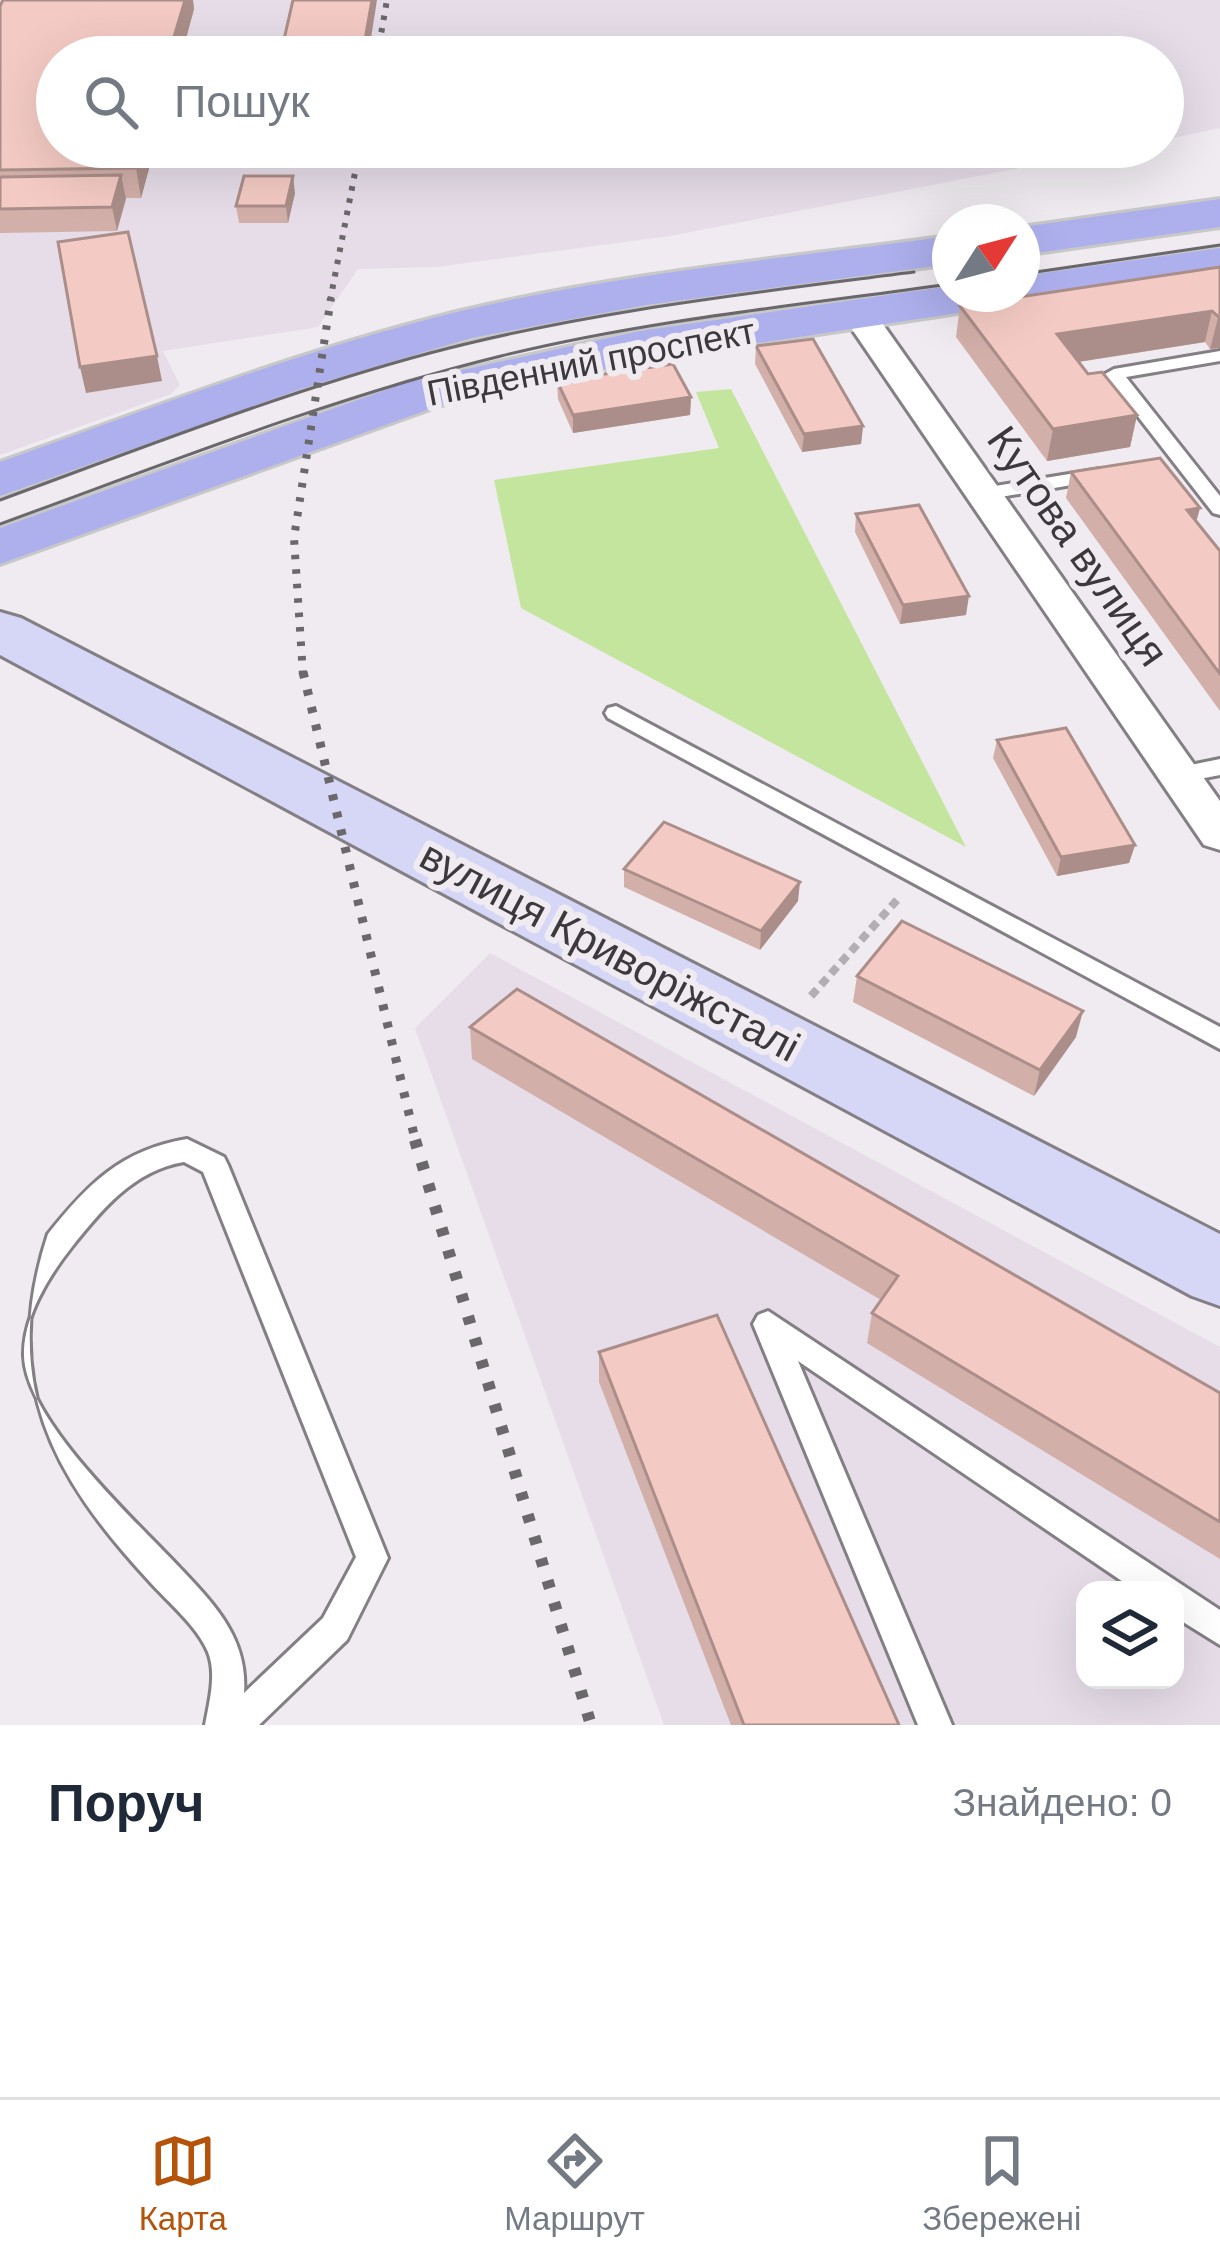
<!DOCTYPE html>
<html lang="uk">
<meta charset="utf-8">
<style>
body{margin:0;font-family:Arial,sans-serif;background:#f6f6f7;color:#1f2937}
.controls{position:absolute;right:36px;bottom:36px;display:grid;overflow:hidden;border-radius:24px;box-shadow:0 12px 48px #0002}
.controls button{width:108px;height:108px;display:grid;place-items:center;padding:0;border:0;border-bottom:3px solid #e0e1e3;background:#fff;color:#1f2937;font:60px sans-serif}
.compass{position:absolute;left:932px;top:204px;width:108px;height:108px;border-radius:50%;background:#fff;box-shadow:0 12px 48px #0002;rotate:54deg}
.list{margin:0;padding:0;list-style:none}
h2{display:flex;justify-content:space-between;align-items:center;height:156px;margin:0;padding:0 48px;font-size:51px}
h2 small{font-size:39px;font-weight:400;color:#747a83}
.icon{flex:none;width:66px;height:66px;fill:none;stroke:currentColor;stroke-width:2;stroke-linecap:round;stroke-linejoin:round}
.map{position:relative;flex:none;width:1220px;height:1725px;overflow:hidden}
.search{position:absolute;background:#fff;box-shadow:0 12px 48px #0002;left:36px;right:36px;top:36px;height:132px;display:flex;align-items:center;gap:30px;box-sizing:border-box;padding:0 42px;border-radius:66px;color:#747a83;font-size:45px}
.sheet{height:372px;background:#fff}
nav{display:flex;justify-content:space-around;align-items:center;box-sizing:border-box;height:168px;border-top:3px solid #e0e1e3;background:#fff;font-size:33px;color:#747a83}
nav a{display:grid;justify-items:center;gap:6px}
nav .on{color:#b45309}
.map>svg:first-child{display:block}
</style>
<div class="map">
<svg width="1220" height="1725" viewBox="0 0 1220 1725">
<rect width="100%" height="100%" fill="#efebf0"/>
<!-- built -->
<g fill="#e6dde8" fill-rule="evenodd">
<path d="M0,0H1220V128L1163,140V57H57V147H1127L670,236L436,267L358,269L318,327L163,351L180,385L171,394L0,455Z"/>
<path d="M490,953L1220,1347V1725H664L415,1028ZM1085,1590H1175V1680H1085Z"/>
</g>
<!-- green -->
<path fill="#c4e59e" d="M731,389L966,847L521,608L494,480L719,448L696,392Z"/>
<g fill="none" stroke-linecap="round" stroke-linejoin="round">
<defs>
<g id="lane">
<path d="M1220,351V361L1126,377L1220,496V515L1213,513L1105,374L1114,369Z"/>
<path d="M1100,469L1107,471V479L983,500L973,494L983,488Z"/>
<path d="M616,706L1220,1027V1049L608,718L605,713L608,708Z"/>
<path d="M1220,759V775L1179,783L1168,775L1171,769Z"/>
<path d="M187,1139L224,1157L228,1165L388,1558L347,1640L259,1725H205C209,1703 217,1674 208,1652C197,1626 169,1603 150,1582C51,1475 0,1381 48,1234C88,1184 121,1150 187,1139ZM184,1162L203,1172L356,1557L323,1618L244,1693C248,1639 215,1605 180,1568C136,1521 26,1421 24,1356C23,1318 48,1277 71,1248C101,1210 134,1170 184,1162Z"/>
<path d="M768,1311L1220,1610V1645L1175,1617V1590H1135L798,1361L952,1725H918L753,1324L758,1315Z"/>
</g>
<path id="street" d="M858,303L870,306L1220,801V850L1204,845L841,313Z"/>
<path id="secondary" d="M0,612L21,618L1220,1234V1306L1192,1296L0,655Z"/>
<g id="primary">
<path d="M1220,199V227L1022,255V227Z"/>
<path d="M950,236V264L646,305L471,338L307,387L0,496V462C153,408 304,349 461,311C622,273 787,258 950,236Z"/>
<path d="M1220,248V276L1022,304L1010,301L991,308L640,361L441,405L0,564V528L408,382L640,331L950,286V294H1022V276Z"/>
</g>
</defs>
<!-- lane casing -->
<use href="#lane" stroke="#837f84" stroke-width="6"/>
<!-- street casing -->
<use href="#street" stroke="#837f84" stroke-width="6"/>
<!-- secondary casing -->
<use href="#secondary" stroke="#837f84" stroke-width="6"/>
<!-- primary casing -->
<use href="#primary" stroke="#c8c8c8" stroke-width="6"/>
<!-- path -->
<path stroke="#b2afb3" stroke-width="8" stroke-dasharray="9 6" stroke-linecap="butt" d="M811,996L897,900"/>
<!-- lane -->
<use href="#lane" fill="#fff" fill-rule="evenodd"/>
<!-- street -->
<use href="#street" fill="#fff" fill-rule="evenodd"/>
<!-- secondary -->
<use href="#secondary" fill="#d6d7f7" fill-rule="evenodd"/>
<!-- primary -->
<use href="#primary" fill="#aeb0ee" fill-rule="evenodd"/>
<!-- tram -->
<g stroke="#6b686b" stroke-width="3">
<path d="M1022,274L1220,245"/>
<path d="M0,500C142,448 284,392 430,353C589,311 752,293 914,272"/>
<path d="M0,524C165,464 330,398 501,356C648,320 800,305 950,284"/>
</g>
<!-- rail-far3 -->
<g stroke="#6b686b" stroke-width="6" stroke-dasharray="4.5 8" stroke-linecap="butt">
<path d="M377,57L387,0"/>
<path d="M330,301L360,147"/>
</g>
<!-- rail-far2 -->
<path stroke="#6b686b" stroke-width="8" stroke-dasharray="4.5 10" stroke-linecap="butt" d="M303,675L294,538L331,298"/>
<!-- rail-far1 -->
<path stroke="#6b686b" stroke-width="9" stroke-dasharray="6 12" stroke-linecap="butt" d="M303,672L416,1143"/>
<!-- rail -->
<path stroke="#6b686b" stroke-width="12" stroke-dasharray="8 15" stroke-linecap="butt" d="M415,1140L591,1725"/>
</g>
<!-- wall -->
<g fill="#d2afa9">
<path d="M3,0H193L194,9L181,57H57L155,147L141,198H125L117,231L0,233V6Z"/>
<path d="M295,193L288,223H239L236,206Z"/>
<path d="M1220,267V348L1210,349L1205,342L1079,362L1088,374L1137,415L1130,447L1047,461L956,337L960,306Z"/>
<path d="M756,346L863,426L861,444L802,452L755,364Z"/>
<path d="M557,381L691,397L690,415L573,433L558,399Z"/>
<path d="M1071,472L1196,521L1220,551V711L1066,498Z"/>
<path d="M856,514L966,615L900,624L855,532Z"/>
<path d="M997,740L1135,845L1129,863L1057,876L993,758Z"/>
<path d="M624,869L798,901L760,950L624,887Z"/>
<path d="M857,976L1076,1037L1034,1096L853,1002Z"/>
<path d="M470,1027L1220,1393V1559L867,1343L872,1313L881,1300L472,1059Z"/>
<path d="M599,1352L899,1725H731L599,1382Z"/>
</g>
<!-- shaded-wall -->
<g fill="#ab8e89">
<path d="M185,0H193L194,9L181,57H168Z"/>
<path d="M372,0H377L368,57H362Z"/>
<path d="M142,147H155L141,198L136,168Z"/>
<path d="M121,175L126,199L117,231L112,207Z"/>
<path d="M293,176L295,193L288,223L286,206Z"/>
<path d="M1212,311L1205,342L1051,366L1057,334Z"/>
<path d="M1218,318H1220V348L1210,349Z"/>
<path d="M157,356L162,381L86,393L80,367Z"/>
<path d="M691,397L690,415L573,433V415Z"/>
<path d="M1137,415L1130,447L1047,461L1053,429Z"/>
<path d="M863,426L861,444L802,452L804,434Z"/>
<path d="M1200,508L1193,534L1187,510Z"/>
<path d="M969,596L966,615L900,624L903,605Z"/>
<path d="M1135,845L1129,863L1057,876L1061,857Z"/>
<path d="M800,882L798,901L760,950L761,931Z"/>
<path d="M1083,1011L1076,1037L1034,1096L1040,1070Z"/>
</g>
<!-- building -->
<g fill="#f4cbc4" stroke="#ab8e89" stroke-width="3">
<path d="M3,0H185L168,57H57V147H142L136,168L0,170V6Z"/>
<path d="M293,0H372L362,57H280Z"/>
<path d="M121,175L112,207L0,209V177Z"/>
<path d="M244,176H293L286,206H236Z"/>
<path d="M128,232L157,356L80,367L58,242Z"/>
<path d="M1220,267V318L1212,311L1057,334L1088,374L1102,372L1137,415L1053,429L960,306Z"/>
<path d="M813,339L863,426L804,434L756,346Z"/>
<path d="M673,364L691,397L573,415L557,381Z"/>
<path d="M1160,458L1200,508L1187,510L1220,551V674L1071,472Z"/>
<path d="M919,505L969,596L903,605L856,514Z"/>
<path d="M1066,728L1135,845L1061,857L997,740Z"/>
<path d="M664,822L800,882L761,931L624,869Z"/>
<path d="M902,921L1083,1011L1040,1070L857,976Z"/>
<path d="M517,989L1220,1393V1522L872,1313L898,1276L470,1027Z"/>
<path d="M717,1315L899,1725H744L599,1352Z"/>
</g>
<g text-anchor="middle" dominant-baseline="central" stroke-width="12" stroke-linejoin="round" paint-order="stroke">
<!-- far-street labels -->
<g font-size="36" fill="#3b393b" stroke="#efebf0">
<text transform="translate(591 362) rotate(-11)">Південний проспект</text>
</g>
<!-- street labels -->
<g font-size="42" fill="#3b393b" stroke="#efebf0">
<text transform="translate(1078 546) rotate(55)">Кутова вулиця</text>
<text transform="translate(610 951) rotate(28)">вулиця Криворіжсталі</text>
</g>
</g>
</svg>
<div class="controls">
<button><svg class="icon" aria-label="layers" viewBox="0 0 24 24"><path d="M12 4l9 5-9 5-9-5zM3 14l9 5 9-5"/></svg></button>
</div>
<svg class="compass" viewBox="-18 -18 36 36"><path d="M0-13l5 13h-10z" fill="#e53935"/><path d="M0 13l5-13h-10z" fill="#747a83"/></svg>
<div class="search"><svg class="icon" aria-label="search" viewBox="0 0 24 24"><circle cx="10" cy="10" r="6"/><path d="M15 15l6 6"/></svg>Пошук</div>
</div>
<section class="sheet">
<h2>Поруч<small>Знайдено: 0</small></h2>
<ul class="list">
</ul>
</section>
<nav>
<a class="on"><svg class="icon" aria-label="map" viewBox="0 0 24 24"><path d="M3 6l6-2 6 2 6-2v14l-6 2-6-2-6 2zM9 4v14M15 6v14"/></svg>Карта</a>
<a><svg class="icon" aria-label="directions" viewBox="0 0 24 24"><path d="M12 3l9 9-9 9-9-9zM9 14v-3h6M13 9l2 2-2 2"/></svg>Маршрут</a>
<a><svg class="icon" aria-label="saved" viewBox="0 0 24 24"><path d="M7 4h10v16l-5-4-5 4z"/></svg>Збережені</a>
</nav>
